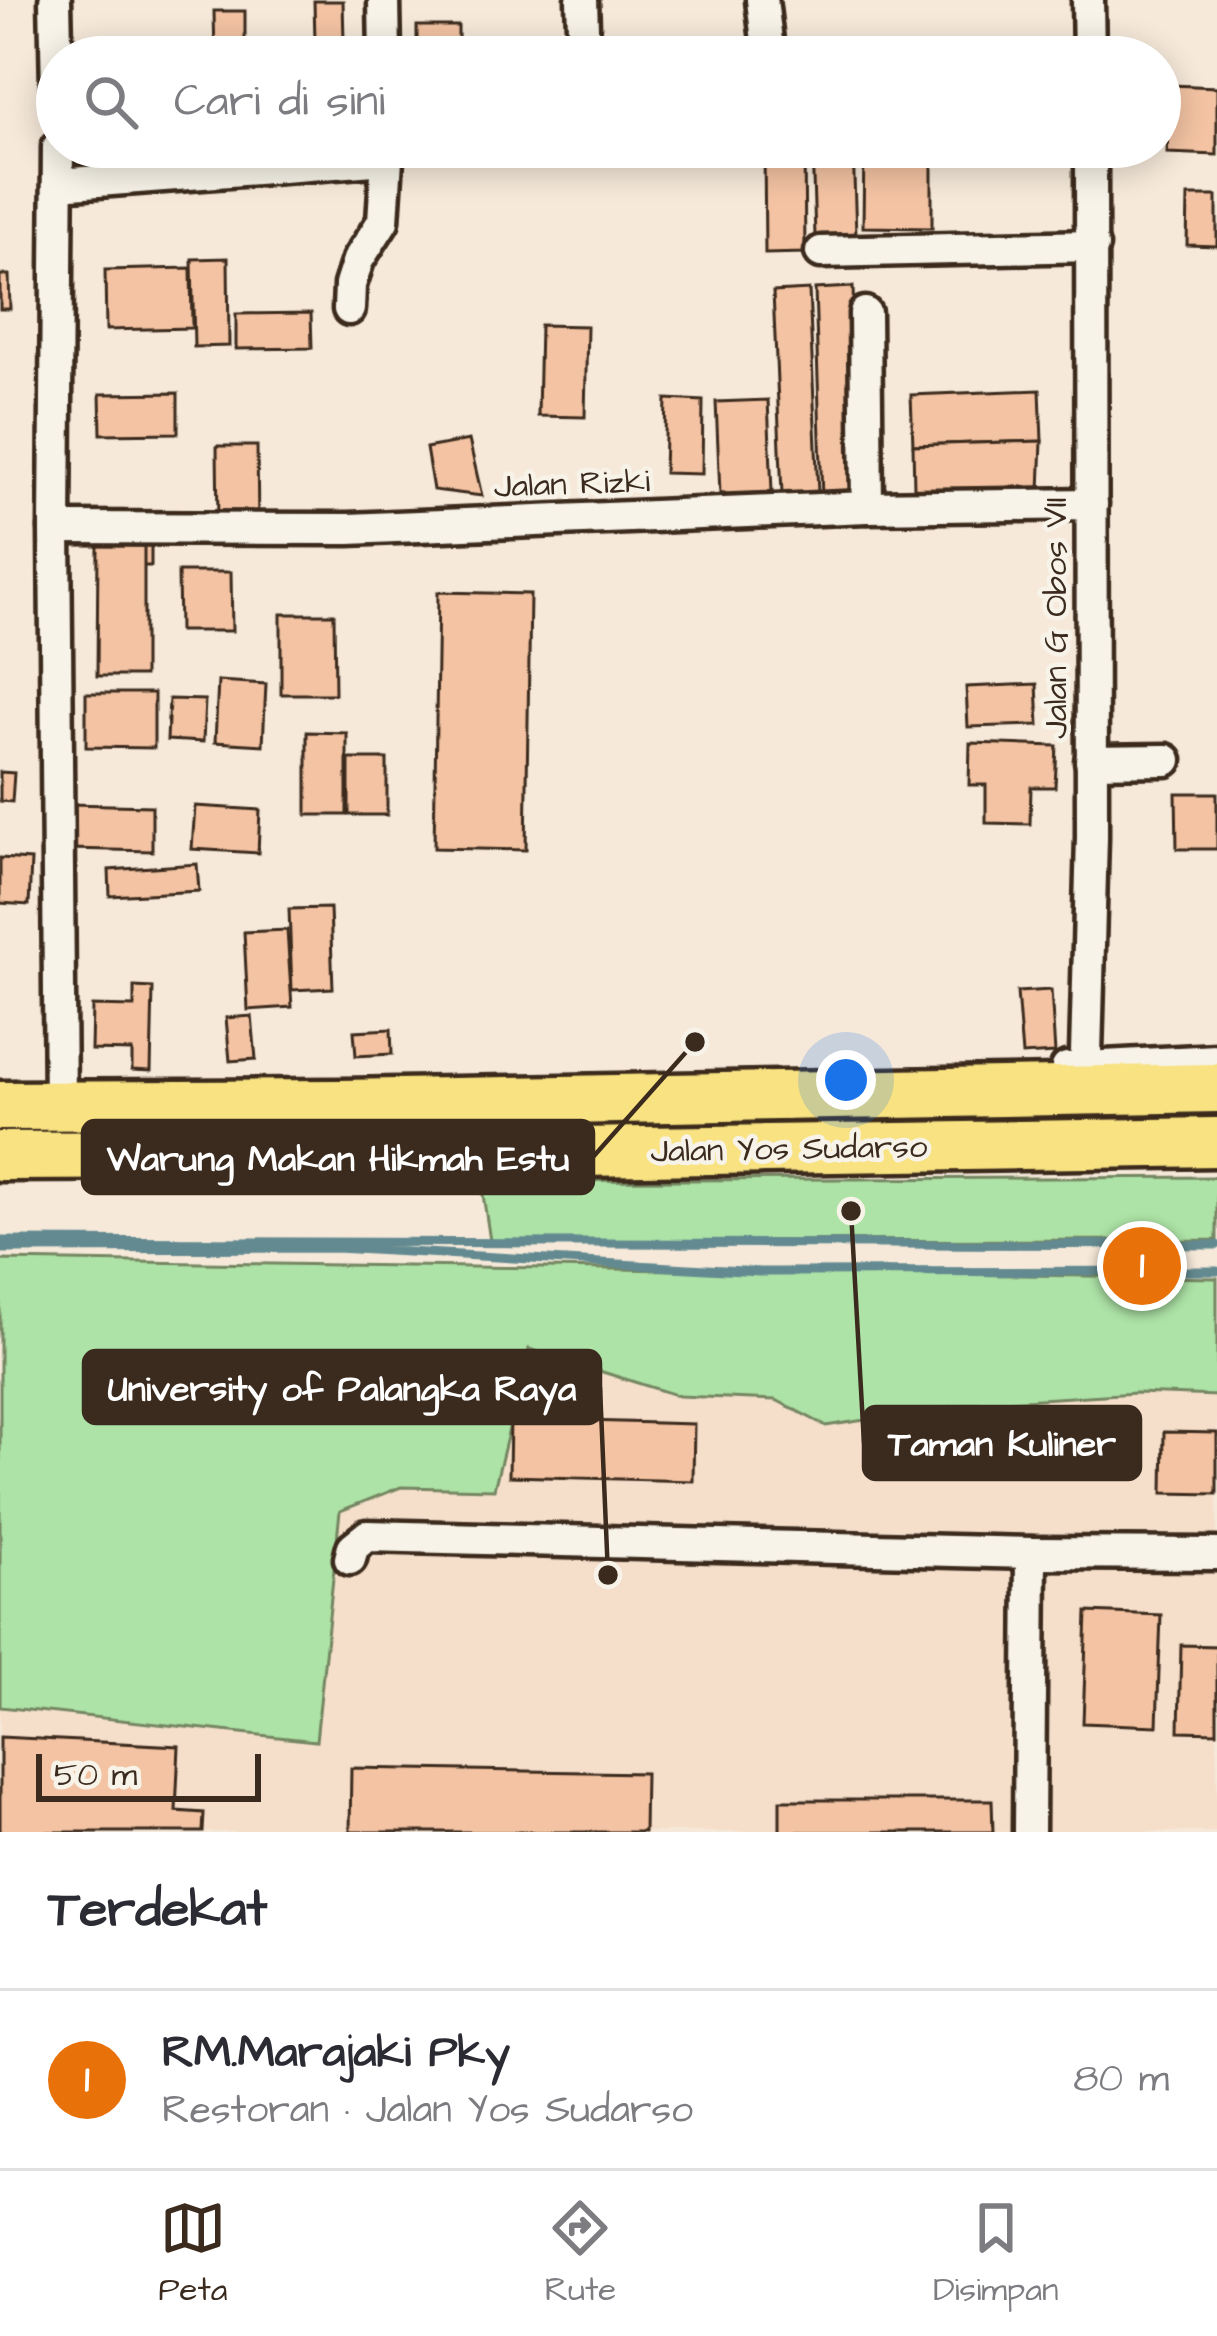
<!DOCTYPE html>
<html lang="id">
<meta charset="utf-8">
<style>
body{margin:0;font-family:"Architects Daughter",sans-serif;background:#f7f7f7;color:#2b2b33}
.scale{position:absolute;left:36px;bottom:30px;width:225px;box-sizing:border-box;padding-left:12px;border:6px solid #3b2a1e;border-top:0;font-size:33px;line-height:42px;white-space:nowrap;color:#3b2a1e;-webkit-text-stroke:9px #f7f3e8;paint-order:stroke}
.you{position:absolute;left:846px;top:1080px;width:42px;height:42px;margin:-30px;border:9px solid #fff;border-radius:50%;background:#1a73e8;box-shadow:0 0 0 18px #1a73e833}
.badge{display:grid;place-items:center;width:78px;height:78px;border-radius:50%;background:#3b2a1e;color:#fff;font-size:39px;font-weight:700}
.pin{position:absolute;translate:-50% -50%;border:6px solid #fff;box-shadow:0 3px 12px #0006}
.list{margin:0;padding:0;list-style:none}
h2{display:flex;justify-content:space-between;align-items:center;height:156px;margin:0;padding:0 48px;font-size:51px}
h2 small{font-size:39px;font-weight:400;color:#7c7c81}
.list li{display:grid;grid-template-columns:78px 1fr auto;gap:36px;align-items:center;box-sizing:border-box;height:180px;padding:0 48px;border-top:3px solid #e1e1e2}
.list b{display:block;font-size:45px;white-space:nowrap}
.list p{margin:0;font-size:39px;white-space:nowrap;color:#7c7c81}
.list em{font-size:39px;font-style:normal;color:#7c7c81}
.icon{flex:none;width:66px;height:66px;fill:none;stroke:currentColor;stroke-width:2;stroke-linecap:round;stroke-linejoin:round}
.map{position:relative;flex:none;width:1217px;height:1832px;overflow:hidden}
.search{position:absolute;background:#fff;box-shadow:0 6px 30px #0003;left:36px;right:36px;top:36px;height:132px;display:flex;align-items:center;gap:30px;box-sizing:border-box;padding:0 42px;border-radius:66px;color:#7c7c81;font-size:45px}
.sheet{height:336px;background:#fff}
nav{display:flex;justify-content:space-around;align-items:center;box-sizing:border-box;height:168px;border-top:3px solid #e1e1e2;background:#fff;font-size:33px;color:#7c7c81}
nav a{display:grid;justify-items:center;gap:6px}
nav .on{color:#3b2a1e}
.map>svg:first-child{display:block}
</style>
<div class="map">
<svg width="1217" height="1832" viewBox="0 0 1217 1832">
<rect width="100%" height="100%" fill="#f6e9da"/>
<filter id="ink" filterUnits="userSpaceOnUse"><feTurbulence type="fractalNoise" baseFrequency=".00833" numOctaves="2"/><feDisplacementMap in="SourceGraphic" scale="24" xChannelSelector="R" yChannelSelector="G"/><feConvolveMatrix kernelMatrix="1 2 1 2 8 2 1 2 1" color-interpolation-filters="sRGB"/></filter>
<g filter="url(#ink)">
<!-- built -->
<path fill="#f5deca" d="M0,1314L1217,1318V1832H0Z"/>
<!-- green -->
<g fill="#ade3a6" stroke="#748662" stroke-width="3">
<path d="M1217,1177V1240L490,1241L481,1181Z"/>
<path d="M0,1260L1217,1278V1396L1136,1393L976,1403L826,1426L776,1400L679,1396L529,1349L494,1489L401,1487L340,1511L316,1741L0,1707Z"/>
</g>
<g fill="none" stroke-linecap="round" stroke-linejoin="round">
<!-- stream -->
<g stroke="#638a90" stroke-width="9">
<path d="M0,1241L1217,1245"/>
<path d="M0,1249L336,1248L760,1272L1217,1271"/>
</g>
</g>
<!-- building -->
<g fill="#f3c3a3" stroke="#3b2a1e" stroke-width="3">
<path d="M314,1H343L344,41H315Z"/>
<path d="M214,11H245V57H215Z"/>
<rect x="417" y="26" width="41" height="31"/>
<path d="M1170,85L1217,87V155L1167,153Z"/>
<path d="M764,147H804L805,253L765,254Z"/>
<path d="M812,147H853L856,235L815,236Z"/>
<path d="M864,147H932V228L863,227Z"/>
<path d="M946,147H1011V160L946,159Z"/>
<path d="M1188,196H1217V246L1187,245Z"/>
<path d="M228,258L229,346L194,347L192,259Z"/>
<path d="M191,268L192,328L106,330L105,270Z"/>
<path d="M0,275H9L10,309H0Z"/>
<path d="M853,287L860,497L822,498L815,289Z"/>
<path d="M809,290L818,493L782,494L773,292Z"/>
<path d="M311,313L312,348L236,349V314Z"/>
<path d="M540,325L587,326L585,417L538,416Z"/>
<path d="M1040,390L1042,441L913,445L911,395Z"/>
<path d="M178,393V433L101,434L100,394Z"/>
<path d="M666,399L703,401L702,474L664,473Z"/>
<path d="M768,400L772,492L720,494L716,402Z"/>
<path d="M469,440L482,496L433,490L426,448Z"/>
<path d="M1042,441L1040,491L914,489L913,445Z"/>
<path d="M217,446H257L258,525H218Z"/>
<path d="M111,534L151,535V566H111Z"/>
<path d="M98,545L144,546V676H97Z"/>
<path d="M178,572H231L232,631H179Z"/>
<path d="M438,592L530,594L526,850L434,848Z"/>
<path d="M281,614H334L335,694H281Z"/>
<path d="M218,681L266,684L263,745L215,742Z"/>
<path d="M1037,684L1039,725L968,727L966,687Z"/>
<path d="M86,693H154V748L86,747Z"/>
<path d="M169,699L205,700L203,742L167,740Z"/>
<path d="M307,732L347,733V815H307Z"/>
<path d="M970,743L1057,746L1055,787H1031L1030,824L986,823V785H969Z"/>
<rect x="349" y="759" width="38" height="56"/>
<path d="M0,772L14,773L12,802L0,801Z"/>
<path d="M1176,793H1217V849H1177Z"/>
<path d="M69,804L152,806V851L68,849Z"/>
<path d="M195,806L260,810L258,853L192,849Z"/>
<path d="M0,858L31,860L29,905L0,903Z"/>
<path d="M197,864L199,891L110,896L109,870Z"/>
<path d="M330,908L333,988L292,990L289,909Z"/>
<path d="M287,930L292,1007L248,1010L244,932Z"/>
<path d="M134,987L153,988L151,1071L132,1070V1051L91,1050L92,1006L134,1007Z"/>
<path d="M1051,990L1055,1053L1022,1055L1017,992Z"/>
<path d="M252,1016L256,1059L230,1061L226,1018Z"/>
<path d="M391,1029L392,1054L356,1056L354,1031Z"/>
<path d="M510,1419L694,1424L693,1481L509,1476Z"/>
<path d="M1164,1432L1217,1433V1494L1163,1493Z"/>
<path d="M1087,1612L1161,1615L1157,1726L1083,1723Z"/>
<path d="M1181,1645L1217,1646V1732L1179,1731Z"/>
<path d="M0,1737L179,1746L176,1811L204,1813L203,1832H0Z"/>
<path d="M351,1768L645,1773L644,1832H350Z"/>
<path d="M780,1800H992L993,1832H780Z"/>
</g>
<g fill="none" stroke-linecap="round" stroke-linejoin="round">
<defs>
<g id="minor">
<path d="M55,0L57,87"/>
<path d="M384,0L385,57"/>
<path d="M582,0L584,57"/>
<path d="M762,0L769,57"/>
<path d="M1088,0L1089,57"/>
<path d="M58,147L55,528L60,1106"/>
<path d="M59,184L387,159V147"/>
<path d="M821,252L1093,246"/>
<path d="M349,309L350,285L358,260L383,221L387,159"/>
<path d="M865,313L867,507"/>
<path d="M55,528L349,529L867,507L1092,504"/>
<path d="M1091,761L1166,760"/>
<path d="M1067,1068L1217,1060"/>
<path d="M1085,1090L1092,837L1091,147"/>
<path d="M350,1559L353,1547L367,1536L1031,1553L1217,1554"/>
<path d="M1029,1832L1031,1553"/>
</g>
<g id="primary">
<path d="M0,1106L342,1104L1217,1088"/>
<path d="M0,1156L451,1154L1217,1142"/>
</g>
</defs>
<!-- minor casing -->
<use href="#minor" stroke="#3b2a1e" stroke-width="39"/>
<!-- primary casing -->
<use href="#primary" stroke="#3b2a1e" stroke-width="57"/>
<!-- minor -->
<use href="#minor" stroke="#f7f3e8" stroke-width="30"/>
<!-- primary -->
<use href="#primary" stroke="#f8e281" stroke-width="48"/>
</g>
</g>
<g text-anchor="middle" dominant-baseline="central" stroke-width="9" stroke-linejoin="round" paint-order="stroke">
<!-- street labels -->
<g font-size="33" fill="#3b2a1e" stroke="#f7f3e8">
<text transform="translate(572 484) rotate(-2)">Jalan Rizki</text>
<text transform="translate(1056 618) rotate(-90)">Jalan G Obos VII</text>
<text transform="translate(789 1149) rotate(-1)">Jalan Yos Sudarso</text>
</g>
</g>
<!-- callouts -->
<path fill="none" stroke="#3b2a1e" stroke-width="4.5" d="M695 1042L593 1157M608 1575L600 1387M851 1211L864 1443"/>
<g fill="#3b2a1e" stroke="#f7f3e8" stroke-width="4.5">
<circle cx="695" cy="1042" r="12"/>
<circle cx="608" cy="1575" r="12"/>
<circle cx="851" cy="1211" r="12"/>
</g>
<g fill="#3b2a1e" stroke="#3b2a1e" stroke-width="4.5">
<rect x="83" y="1121" width="510" height="72" rx="12"/>
<rect x="84" y="1351" width="516" height="72" rx="12"/>
<rect x="864" y="1407" width="276" height="72" rx="12"/>
</g>
<g font-size="36" text-anchor="middle" font-weight="bold" fill="#fff">
<text x="338" y="1170">Warung Makan Hikmah Estu</text>
<text x="342" y="1400">University of Palangka Raya</text>
<text x="1002" y="1455">Taman Kuliner</text>
</g>
</svg>
<div class="scale">50 m</div>
<div class="you"></div>
<div class="pin badge" style="left:1142px;top:1266px;background:#e8710a">1</div>
<div class="search"><svg class="icon" aria-label="search" viewBox="0 0 24 24"><circle cx="10" cy="10" r="6"/><path d="M15 15l6 6"/></svg>Cari di sini</div>
</div>
<section class="sheet">
<h2>Terdekat<small></small></h2>
<ul class="list">
<li><span class="badge" style="background:#e8710a">1</span><div><b>RM.Marajaki Pky</b><p>Restoran · Jalan Yos Sudarso</p></div><em>80 m</em></li>
</ul>
</section>
<nav>
<a class="on"><svg class="icon" aria-label="map" viewBox="0 0 24 24"><path d="M3 6l6-2 6 2 6-2v14l-6 2-6-2-6 2zM9 4v14M15 6v14"/></svg>Peta</a>
<a><svg class="icon" aria-label="directions" viewBox="0 0 24 24"><path d="M12 3l9 9-9 9-9-9zM9 14v-3h6M13 9l2 2-2 2"/></svg>Rute</a>
<a><svg class="icon" aria-label="saved" viewBox="0 0 24 24"><path d="M7 4h10v16l-5-4-5 4z"/></svg>Disimpan</a>
</nav>
